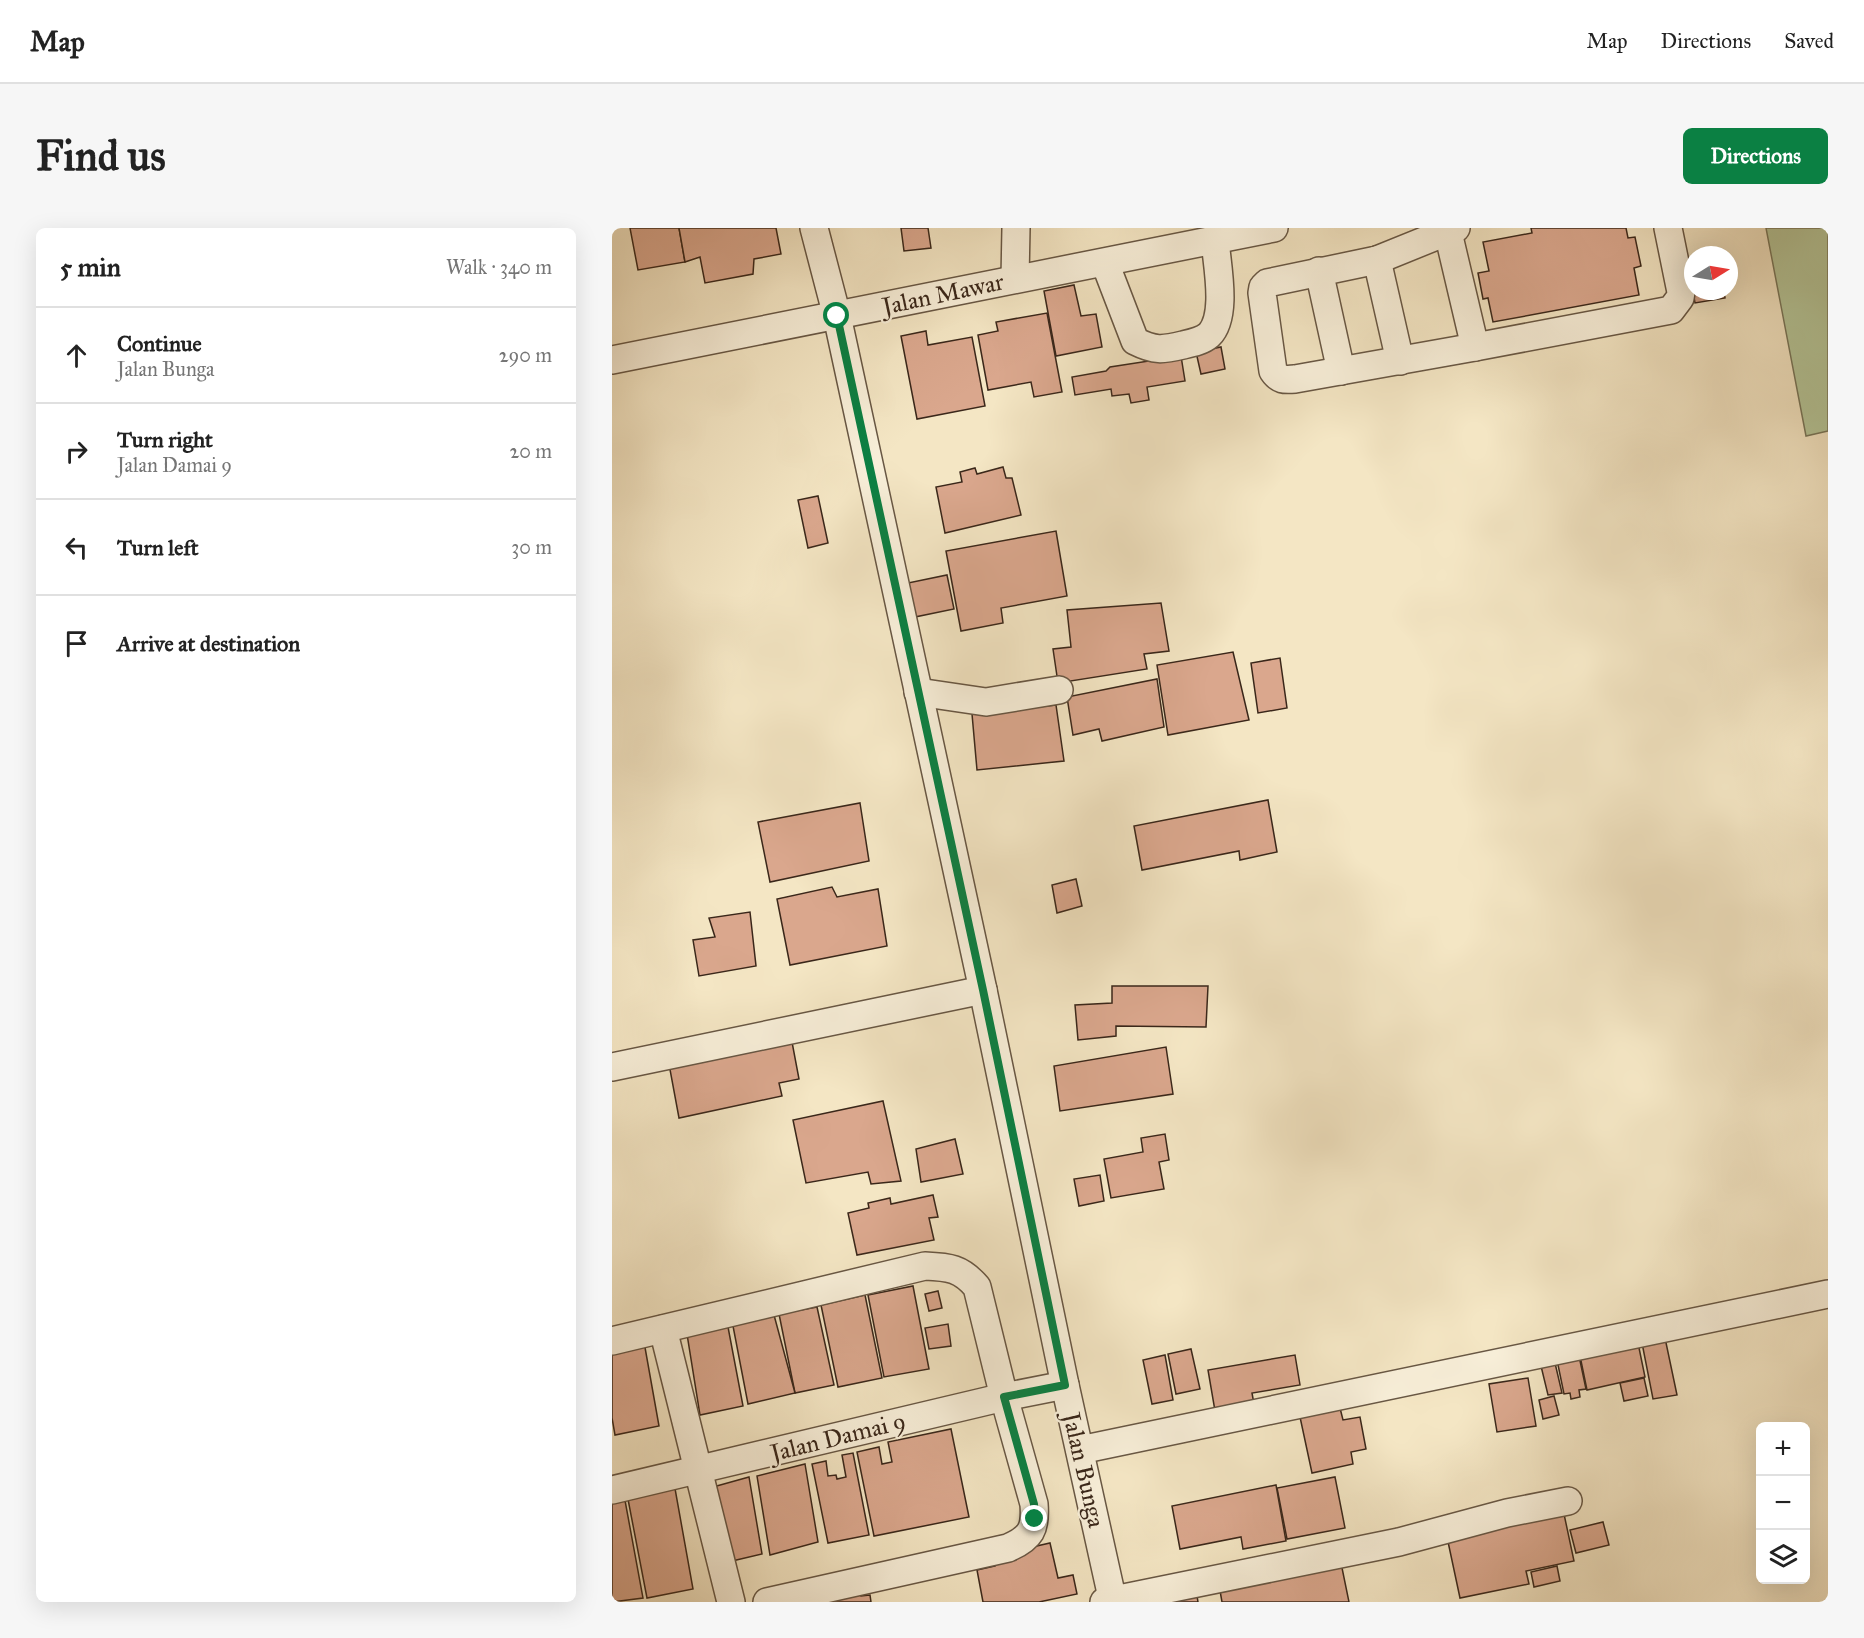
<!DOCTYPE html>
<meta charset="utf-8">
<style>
body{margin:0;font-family:"IM FELL Great Primer",serif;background:#f6f6f6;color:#222}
.controls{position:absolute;right:18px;bottom:18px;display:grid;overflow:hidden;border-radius:9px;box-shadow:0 6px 24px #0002}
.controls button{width:54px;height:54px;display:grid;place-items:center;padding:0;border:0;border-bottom:2px solid #e0e0e0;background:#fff;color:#222;font:30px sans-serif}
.compass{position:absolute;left:1072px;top:18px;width:54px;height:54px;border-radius:50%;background:#fff;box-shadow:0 6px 24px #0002;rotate:79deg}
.stop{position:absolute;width:18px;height:18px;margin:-14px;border:4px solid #0b8043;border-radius:50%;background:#fff}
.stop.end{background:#0b8043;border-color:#fff;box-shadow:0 2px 6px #0008}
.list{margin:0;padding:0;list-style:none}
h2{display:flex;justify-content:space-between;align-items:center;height:78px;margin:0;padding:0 24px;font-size:26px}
h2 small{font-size:20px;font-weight:400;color:#767676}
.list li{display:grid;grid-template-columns:39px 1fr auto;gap:18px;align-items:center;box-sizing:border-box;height:96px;padding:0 24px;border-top:2px solid #e0e0e0}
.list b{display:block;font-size:22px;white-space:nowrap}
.list p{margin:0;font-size:20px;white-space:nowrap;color:#767676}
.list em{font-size:20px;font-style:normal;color:#767676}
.icon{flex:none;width:33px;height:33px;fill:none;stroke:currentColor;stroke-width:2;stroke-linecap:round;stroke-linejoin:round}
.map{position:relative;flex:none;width:1216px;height:1374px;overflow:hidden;border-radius:9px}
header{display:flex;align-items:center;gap:36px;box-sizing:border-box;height:84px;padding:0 30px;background:#fff;border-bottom:2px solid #e0e0e0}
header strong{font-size:28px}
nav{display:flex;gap:33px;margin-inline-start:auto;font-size:21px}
.intro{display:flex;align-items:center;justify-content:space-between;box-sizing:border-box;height:144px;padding:0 36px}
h1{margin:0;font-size:42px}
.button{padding:15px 27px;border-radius:9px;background:#0b8043;color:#fff;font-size:21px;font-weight:700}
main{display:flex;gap:36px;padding:0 36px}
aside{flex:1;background:#fff;border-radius:9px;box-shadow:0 6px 24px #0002}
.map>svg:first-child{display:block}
</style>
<header>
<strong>Map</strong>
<nav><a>Map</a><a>Directions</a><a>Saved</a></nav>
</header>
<div class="intro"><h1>Find us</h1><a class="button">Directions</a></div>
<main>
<aside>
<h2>5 min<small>Walk · 340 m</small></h2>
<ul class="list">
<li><svg class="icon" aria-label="ahead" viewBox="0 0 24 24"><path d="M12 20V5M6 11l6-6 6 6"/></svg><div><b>Continue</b><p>Jalan Bunga</p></div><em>290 m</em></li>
<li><svg class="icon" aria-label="right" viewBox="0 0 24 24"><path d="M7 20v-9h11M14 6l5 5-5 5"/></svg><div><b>Turn right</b><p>Jalan Damai 9</p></div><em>20 m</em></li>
<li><svg class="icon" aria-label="left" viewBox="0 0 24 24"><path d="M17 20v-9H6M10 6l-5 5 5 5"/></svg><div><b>Turn left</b></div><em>30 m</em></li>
<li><svg class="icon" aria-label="arrive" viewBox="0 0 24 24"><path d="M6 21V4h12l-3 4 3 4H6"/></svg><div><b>Arrive at destination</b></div></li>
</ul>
</aside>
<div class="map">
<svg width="1216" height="1374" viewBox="0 0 1216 1374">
<rect width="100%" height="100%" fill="#f4e6c4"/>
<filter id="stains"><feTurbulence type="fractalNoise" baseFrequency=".00333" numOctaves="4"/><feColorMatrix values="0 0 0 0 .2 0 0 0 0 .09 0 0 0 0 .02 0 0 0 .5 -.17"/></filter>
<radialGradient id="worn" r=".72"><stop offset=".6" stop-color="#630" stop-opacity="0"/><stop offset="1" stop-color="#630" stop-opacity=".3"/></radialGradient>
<!-- green -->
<path fill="#b5c699" stroke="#78765a" stroke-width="1.5" d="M1154,0H1216V203L1194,208Z"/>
<!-- building -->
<g fill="#daa78d" stroke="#3a271a" stroke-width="1.5">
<path d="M18,0H67L73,34L26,42Z"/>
<path d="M67,0H164L169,26L142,31L141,46L93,55L88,29L73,34Z"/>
<path d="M289,0H316L319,20L292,23Z"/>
<path d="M919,0H1014L1016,10L1023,9L1029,38L1022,40L1027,67L881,94L876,70L871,71L866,45L877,43L871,14L920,5Z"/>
<path d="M1081,30V60L1076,31Z"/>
<path d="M462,57L469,88L484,86L490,119L444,128L432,63Z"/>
<path d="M1081,63H1112L1113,70L1083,75Z"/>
<path d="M435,85L450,164L422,169L419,154L376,162L366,107L386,103L384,94Z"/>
<path d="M314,103L316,117L360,109L373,178L305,191L289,108Z"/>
<path d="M609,119L613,141L589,146L584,124Z"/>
<path d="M569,128L573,153L535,159L537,172L519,175L517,166L500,168L499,161L463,167L460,149L494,143L498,139Z"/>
<path d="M391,239L394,250H400L409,287L333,305L324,259L350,254L348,244L363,240L365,246Z"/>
<path d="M206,268L216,315L196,320L186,272Z"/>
<path d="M444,303L455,368L389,380L391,395L349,403L334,323Z"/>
<path d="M335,347L342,381L298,390L291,356Z"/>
<path d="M549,375L557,423L532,426L535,441L446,455L441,421L459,419L455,382Z"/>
<path d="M621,424L637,492L556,507L545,437Z"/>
<path d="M668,430L675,480L646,485L639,435Z"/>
<path d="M545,451L552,499L490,513L487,501L461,507L455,469Z"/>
<path d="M444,477L452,533L365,542L360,486Z"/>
<path d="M656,572L665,624L628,632L627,623L530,642L522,598Z"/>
<path d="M248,575L257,633L158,654L146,594Z"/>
<path d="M464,651L470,678L445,685L440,657Z"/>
<path d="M220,659L225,669L266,661L275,718L178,737L165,671Z"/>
<path d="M138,684L144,738L87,748L81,712L103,709L97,690Z"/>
<path d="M500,758H596L594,799L504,798V808L466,812L463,777L500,775Z"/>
<path d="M180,814L187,851L167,855L170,868L67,890L54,820Z"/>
<path d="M554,819L561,866L448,883L442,838Z"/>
<path d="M271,873L289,953L259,956L256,944L194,955L181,892Z"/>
<path d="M553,906L557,932L547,934L552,961L499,970L492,931L531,924L529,910Z"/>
<path d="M343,911L351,946L309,954L304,921Z"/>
<path d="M488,947L492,973L467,978L462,951Z"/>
<path d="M321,967L326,989L317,990L322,1012L245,1027L236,985L257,980L256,975L278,970L279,976Z"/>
<path d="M301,1058L317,1141L272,1149L256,1067Z"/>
<path d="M326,1063L330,1080L317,1083L313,1066Z"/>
<path d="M253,1067L270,1150L226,1159L209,1077Z"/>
<path d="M205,1079L222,1157L183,1165L167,1086Z"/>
<path d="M162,1087L183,1165L136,1176L121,1098Z"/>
<path d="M336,1096L339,1118L317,1121L313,1100Z"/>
<path d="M29,1097L47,1198L3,1207L0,1190V1103Z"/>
<path d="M116,1099L131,1178L88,1187L75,1106Z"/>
<path d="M1053,1110L1065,1167L1041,1171L1030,1115Z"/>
<path d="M1026,1115L1033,1149L975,1162L968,1128Z"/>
<path d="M579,1121L588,1161L564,1166L556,1126Z"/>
<path d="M553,1127L561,1172L540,1176L531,1132Z"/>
<path d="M683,1127L688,1157L640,1165L642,1176L603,1183L596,1142Z"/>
<path d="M967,1128L974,1161L967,1162L968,1169L959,1171L958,1165L952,1166L945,1132Z"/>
<path d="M943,1135L950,1165L936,1167L929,1138Z"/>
<path d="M916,1150L924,1198L885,1204L877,1156Z"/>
<path d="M1032,1150L1036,1168L1012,1173L1008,1155Z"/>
<path d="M942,1168L947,1187L931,1191L927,1172Z"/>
<path d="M728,1180L731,1192L748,1189L754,1221L739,1224L741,1236L700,1245L688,1189Z"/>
<path d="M339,1201L357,1289L262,1308L245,1224L267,1219L270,1236L280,1234L276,1214Z"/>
<path d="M241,1225L257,1307L216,1315L200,1236L214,1233L216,1248L224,1247L225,1251L234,1249L230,1227Z"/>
<path d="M193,1236L206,1314L158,1327L145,1248Z"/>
<path d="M137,1249L150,1326L103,1337L83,1264Z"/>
<path d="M723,1249L733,1300L675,1311L665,1260Z"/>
<path d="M62,1255L81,1361L35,1370L15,1266Z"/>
<path d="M664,1257L674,1313L631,1321L629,1309L568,1321L560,1278Z"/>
<path d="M12,1267L31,1370L0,1374V1269Z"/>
<path d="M952,1286L962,1333L914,1343L917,1356L848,1370L835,1309Z"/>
<path d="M991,1294L997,1317L964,1325L958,1302Z"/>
<path d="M438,1315L446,1350L461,1347L465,1366L427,1374H371L365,1342L383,1338L381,1328Z"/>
<path d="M729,1335L737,1374H610L607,1357Z"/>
<path d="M945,1338L948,1353L922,1359L919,1344Z"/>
<path d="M247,1358L249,1368L258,1367L259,1374H192Z"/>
<path d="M584,1362L586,1374H536Z"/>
</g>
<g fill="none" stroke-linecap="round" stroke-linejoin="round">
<defs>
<g id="minor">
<path d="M202,0L225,88L371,762L453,1157L501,1374"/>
<path d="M835,0L863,119"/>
<path d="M844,0L765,32L655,55L651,59L650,65L661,143C667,152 672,152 683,151L863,119L1059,82L1068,70L1069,64L1056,0"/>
<path d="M765,32L788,133"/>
<path d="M493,35L523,113C543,123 550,122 571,117C580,115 590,113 597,107C616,88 605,38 603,12"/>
<path d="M707,43L729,143"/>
<path d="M403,51L404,0"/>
<path d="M0,132L662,0"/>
<path d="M306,464L374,474L447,462"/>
<path d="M0,839L371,762"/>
<path d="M51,1101L119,1374"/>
<path d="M0,1113L313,1038C337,1039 349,1040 365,1059L392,1169L422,1276C424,1301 419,1310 396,1320L155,1374"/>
<path d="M468,1222L1216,1066"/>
<path d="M0,1262L392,1169L453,1157"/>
<path d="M492,1374L787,1314L895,1285L956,1273"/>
</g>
</defs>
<!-- minor casing -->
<use href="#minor" stroke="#685744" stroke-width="30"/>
<!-- minor -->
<use href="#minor" stroke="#f8efd9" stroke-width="27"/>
</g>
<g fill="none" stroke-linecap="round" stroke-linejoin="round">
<!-- route -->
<path stroke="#0b8043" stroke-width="8" d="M225,88L371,762L453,1157L392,1169L422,1276L423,1291"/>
</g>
<g text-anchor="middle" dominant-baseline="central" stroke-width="4.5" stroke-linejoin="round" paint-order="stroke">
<!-- street labels -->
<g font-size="24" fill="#3a271a" stroke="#f8efd9">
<text transform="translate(331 66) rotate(-12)">Jalan Mawar</text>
<text transform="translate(226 1209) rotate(-14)">Jalan Damai 9</text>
<text transform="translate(472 1242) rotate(77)">Jalan Bunga</text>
</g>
</g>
<rect width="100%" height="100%" filter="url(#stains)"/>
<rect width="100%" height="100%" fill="url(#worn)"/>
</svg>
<div class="controls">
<button>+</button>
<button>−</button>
<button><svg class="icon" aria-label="layers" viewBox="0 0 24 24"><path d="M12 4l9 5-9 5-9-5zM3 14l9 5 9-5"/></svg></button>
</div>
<svg class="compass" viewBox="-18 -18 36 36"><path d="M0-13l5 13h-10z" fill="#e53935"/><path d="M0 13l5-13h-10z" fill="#767676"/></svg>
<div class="stop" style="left:225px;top:88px"></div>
<div class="stop end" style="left:423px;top:1291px"></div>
</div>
</main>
